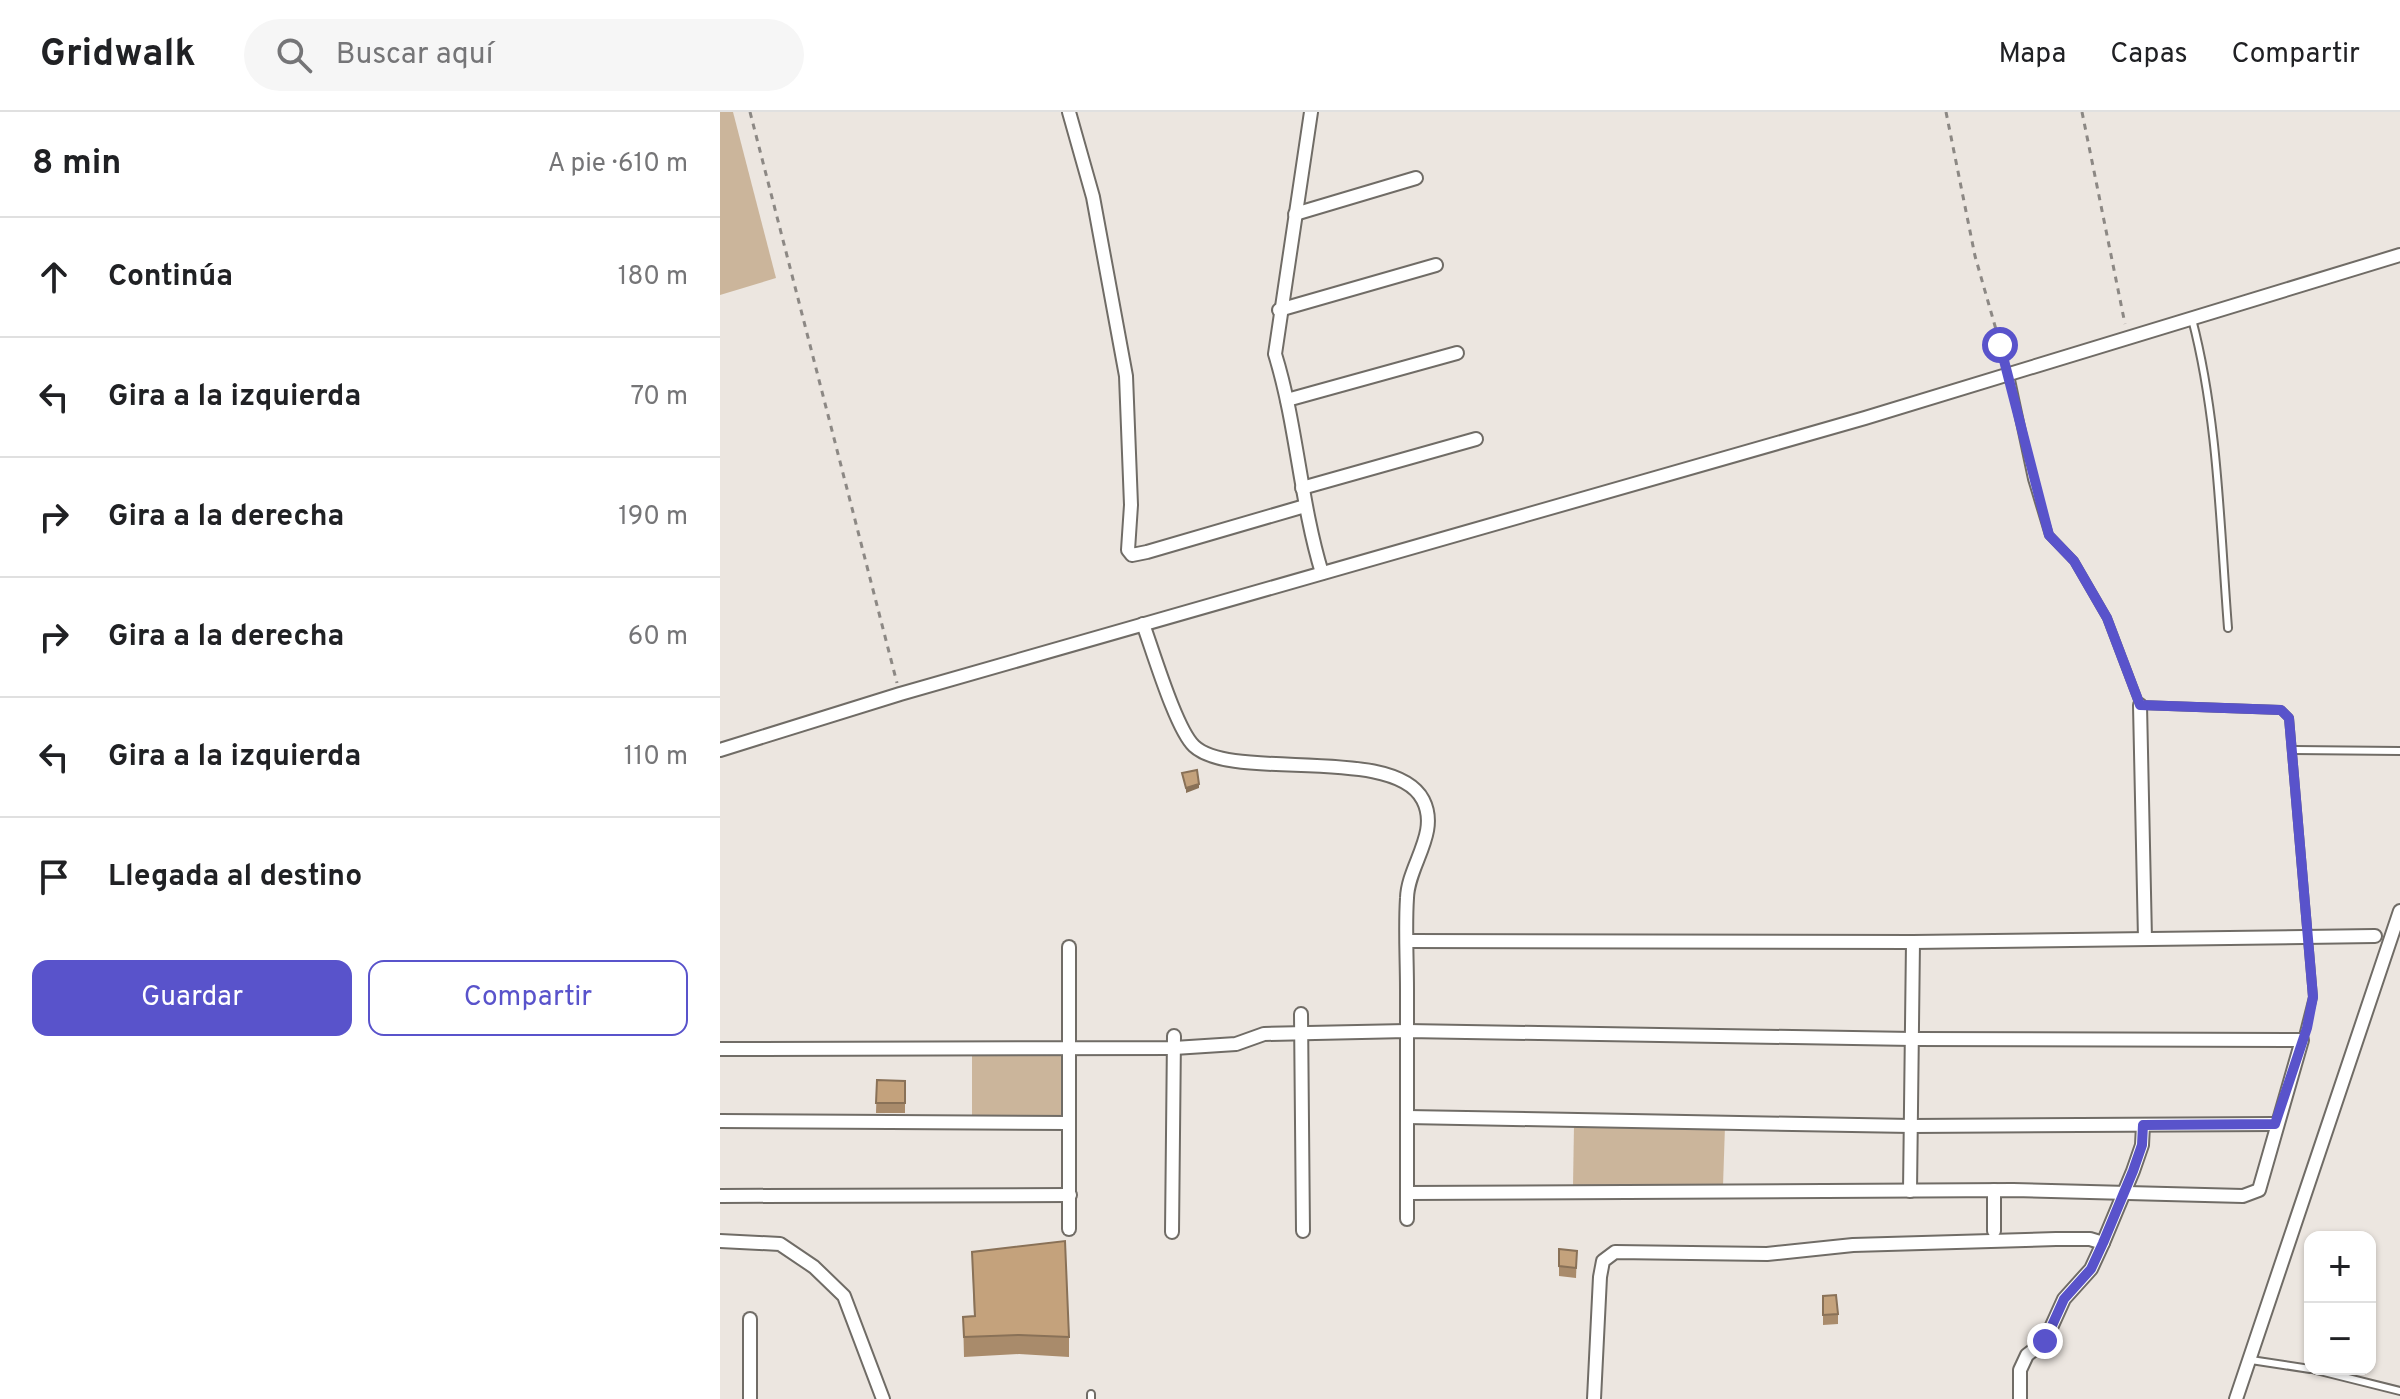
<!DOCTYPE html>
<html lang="es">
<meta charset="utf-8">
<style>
body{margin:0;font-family:Overpass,sans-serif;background:#f6f6f6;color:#202124}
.controls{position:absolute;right:24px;bottom:24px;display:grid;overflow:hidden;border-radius:16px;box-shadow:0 2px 6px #0004}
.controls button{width:72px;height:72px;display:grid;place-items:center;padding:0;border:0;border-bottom:2px solid #e0e0e0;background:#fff;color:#202124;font:40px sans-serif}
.stop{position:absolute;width:24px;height:24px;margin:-18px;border:6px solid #5953cb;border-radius:50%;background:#fff}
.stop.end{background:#5953cb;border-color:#fff;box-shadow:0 2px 8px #0008}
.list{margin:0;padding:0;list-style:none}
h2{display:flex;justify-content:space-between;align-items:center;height:104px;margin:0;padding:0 32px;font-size:34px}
h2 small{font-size:26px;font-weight:400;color:#757577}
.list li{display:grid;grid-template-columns:52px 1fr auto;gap:24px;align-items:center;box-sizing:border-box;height:120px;padding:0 32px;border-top:2px solid #e0e0e0}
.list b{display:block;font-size:30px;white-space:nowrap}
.list em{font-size:26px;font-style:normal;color:#757577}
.actions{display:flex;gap:16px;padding:24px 32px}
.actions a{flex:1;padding:18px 0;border:2px solid #5953cb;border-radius:16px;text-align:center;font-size:28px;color:#5953cb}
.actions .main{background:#5953cb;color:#fff}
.icon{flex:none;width:44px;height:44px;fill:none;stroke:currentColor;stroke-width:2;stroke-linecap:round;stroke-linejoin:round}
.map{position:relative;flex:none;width:1680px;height:1287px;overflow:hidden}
header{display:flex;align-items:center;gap:48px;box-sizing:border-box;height:112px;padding:0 40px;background:#fff;border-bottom:2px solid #e0e0e0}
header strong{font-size:38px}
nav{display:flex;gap:44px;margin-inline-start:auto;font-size:28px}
.search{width:560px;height:72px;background:#f6f6f6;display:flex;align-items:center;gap:20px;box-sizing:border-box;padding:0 28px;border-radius:44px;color:#757577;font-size:30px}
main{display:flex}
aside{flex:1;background:#fff}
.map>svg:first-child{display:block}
</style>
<header>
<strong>Gridwalk</strong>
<div class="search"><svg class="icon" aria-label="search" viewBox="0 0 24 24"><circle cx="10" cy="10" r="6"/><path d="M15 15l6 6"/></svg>Buscar aquí</div>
<nav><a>Mapa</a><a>Capas</a><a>Compartir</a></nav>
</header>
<main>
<aside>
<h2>8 min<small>A pie · 610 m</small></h2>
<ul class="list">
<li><svg class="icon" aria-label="ahead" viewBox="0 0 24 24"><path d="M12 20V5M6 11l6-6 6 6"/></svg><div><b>Continúa</b></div><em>180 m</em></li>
<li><svg class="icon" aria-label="left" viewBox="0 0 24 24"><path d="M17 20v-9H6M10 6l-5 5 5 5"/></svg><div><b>Gira a la izquierda</b></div><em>70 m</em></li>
<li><svg class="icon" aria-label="right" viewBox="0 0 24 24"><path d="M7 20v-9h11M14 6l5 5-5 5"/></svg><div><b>Gira a la derecha</b></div><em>190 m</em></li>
<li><svg class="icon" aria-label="right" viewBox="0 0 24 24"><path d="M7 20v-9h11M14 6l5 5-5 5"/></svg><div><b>Gira a la derecha</b></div><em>60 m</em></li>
<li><svg class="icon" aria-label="left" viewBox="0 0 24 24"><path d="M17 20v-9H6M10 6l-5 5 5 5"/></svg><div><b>Gira a la izquierda</b></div><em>110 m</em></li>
<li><svg class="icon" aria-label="arrive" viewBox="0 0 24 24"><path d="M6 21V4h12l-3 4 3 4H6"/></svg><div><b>Llegada al destino</b></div></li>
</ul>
<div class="actions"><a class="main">Guardar</a><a>Compartir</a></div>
</aside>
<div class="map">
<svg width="1680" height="1287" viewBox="0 0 1680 1287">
<rect width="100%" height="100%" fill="#ece6e0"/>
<!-- green -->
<g fill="#cbb59b">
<path d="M0,0H13L56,166L0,183Z"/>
<rect x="252" y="941" width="91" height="64"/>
<path d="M854,1013L1005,1014L1003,1074H853Z"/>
</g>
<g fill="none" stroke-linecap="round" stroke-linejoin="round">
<defs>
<g id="lane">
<path d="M1472,207C1498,306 1500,414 1508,516"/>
<path d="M1290,263L1312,367L1329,423L1354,449L1387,506L1420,593L1561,598L1569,606L1593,885L1582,928"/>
<path d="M1574,638L1680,639"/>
<path d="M1531,1248L1590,1257"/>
<path d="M1592,1257L1680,1279"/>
<path d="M371,1282V1287"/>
</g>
<g id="street">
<path d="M349,0L373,85L406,264L411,393L408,438L412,443L427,440L585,394"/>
<path d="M591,0L555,242C577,313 580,389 602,461"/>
<path d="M575,102L696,66"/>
<path d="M559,198L716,153"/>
<path d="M567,288L737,241"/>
<path d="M582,376L756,327"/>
<path d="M423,512C433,539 456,617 474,634C512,670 674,632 703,688C720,721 688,753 687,786C685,816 687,847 687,877C687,953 687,1030 687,1107"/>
<path d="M1420,593L1425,827"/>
<path d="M0,638L180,582L1145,306L1680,143"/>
<path d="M688,829L1193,830L1655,824"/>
<path d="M581,902L583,1119"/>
<path d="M0,937L454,936L516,932L544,922L687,919L1193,927L1582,928L1539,1078L1523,1084L1293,1078L687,1081"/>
<path d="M687,1005L1191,1014L1555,1012"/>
<path d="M0,1009L349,1011"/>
<path d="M1274,1078V1119"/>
<path d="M1190,1079L1193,830"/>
<path d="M0,1084L350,1083"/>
<path d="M349,1117V835"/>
<path d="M452,1120L454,924"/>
<path d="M0,1129L60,1132L94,1155L124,1184L163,1287"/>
<path d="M30,1207V1287"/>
<path d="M874,1287L880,1165L883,1149L895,1140L1047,1142L1133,1133L1336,1127H1370L1383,1131"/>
<path d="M1300,1287V1258L1307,1243L1325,1229L1344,1187L1371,1157L1383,1131L1413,1059L1422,1033L1423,1013"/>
<path d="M1516,1287L1680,799"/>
</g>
</defs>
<!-- lane casing -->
<use href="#lane" stroke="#706c66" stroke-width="10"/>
<!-- street casing -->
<use href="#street" stroke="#706c66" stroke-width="16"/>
<!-- path -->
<g stroke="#8c8884" stroke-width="3" stroke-dasharray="6 6" stroke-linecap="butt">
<path d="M30,0L177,571"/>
<path d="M1226,0L1255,144L1285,249"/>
<path d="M1362,0L1405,212"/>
</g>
<!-- lane -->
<use href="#lane" stroke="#fff" stroke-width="6"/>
<!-- street -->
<use href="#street" stroke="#fff" stroke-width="12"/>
</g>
<!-- wall -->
<g fill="#a98b6b">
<path d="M157,968L185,969V1001H156Z"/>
<path d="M839,1137L857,1139L856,1166L839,1164Z"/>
<path d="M252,1140L349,1225V1245L299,1242L244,1245L243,1205L254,1204Z"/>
<path d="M1103,1184L1118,1202V1212L1103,1213Z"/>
</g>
<!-- shaded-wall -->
<path fill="#897157" d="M479,672V676L466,681V676Z"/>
<!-- building -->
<g fill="#c4a27c" stroke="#897157" stroke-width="2">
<path d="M477,658L479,672L466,676L462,661Z"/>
<path d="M157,968L185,969V991H156Z"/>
<path d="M345,1129L349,1225L299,1223L244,1225L243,1205L255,1204L252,1140Z"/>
<path d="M839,1137L857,1139L856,1156L839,1154Z"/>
<path d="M1116,1183L1118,1202L1103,1203V1184Z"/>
</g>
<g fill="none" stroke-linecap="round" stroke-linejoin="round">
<!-- route -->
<path stroke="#5953cb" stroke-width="10" d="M1280,233L1329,423L1354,449L1387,506L1420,593L1561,598L1569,606L1593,885L1587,916L1555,1012L1423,1013L1422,1033L1413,1059L1383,1131L1371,1157L1344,1187L1325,1229"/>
</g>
</svg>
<div class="controls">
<button>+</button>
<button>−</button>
</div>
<div class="stop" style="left:1280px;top:233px"></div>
<div class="stop end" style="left:1325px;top:1229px"></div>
</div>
</main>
